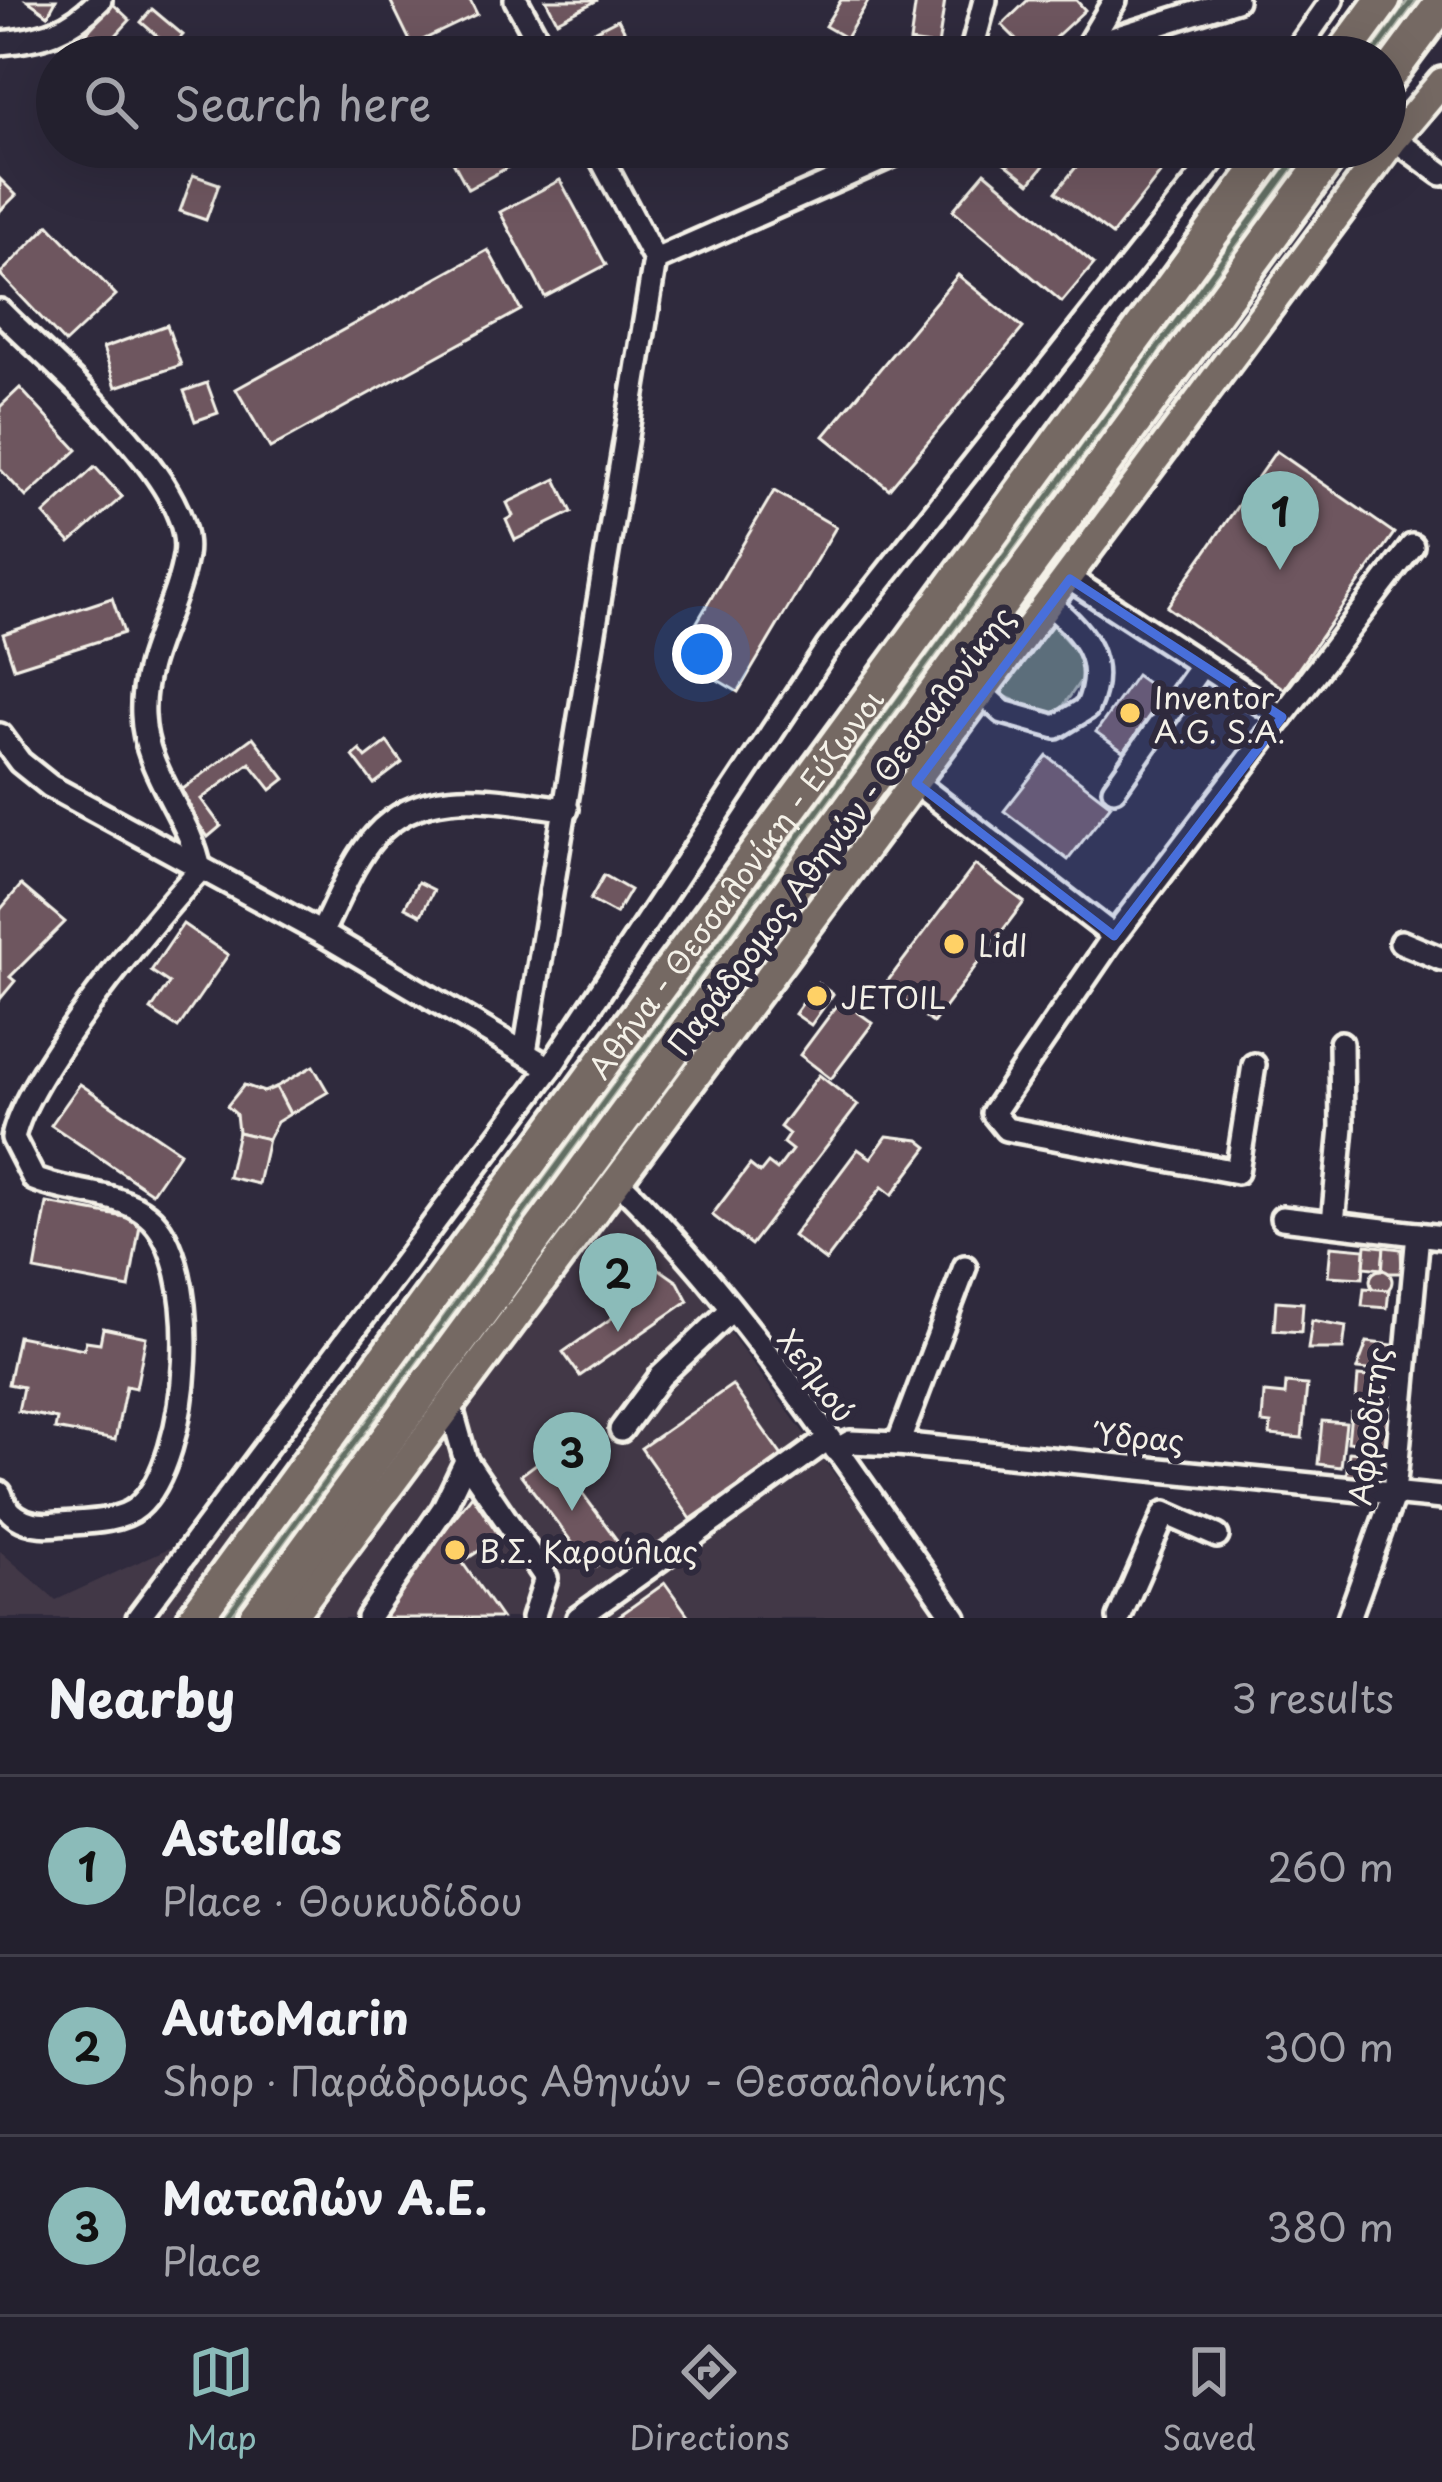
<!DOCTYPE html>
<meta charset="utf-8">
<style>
body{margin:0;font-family:"Playpen Sans",sans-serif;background:#2b2836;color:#f1f3f6}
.you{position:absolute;left:702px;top:654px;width:42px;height:42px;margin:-30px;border:9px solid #fff;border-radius:50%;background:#1a73e8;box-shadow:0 0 0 18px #1a73e833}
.badge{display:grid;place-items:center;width:78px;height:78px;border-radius:50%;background:#8bbbb9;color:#111;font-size:39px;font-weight:700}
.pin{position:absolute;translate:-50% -99px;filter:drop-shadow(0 3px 6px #0008)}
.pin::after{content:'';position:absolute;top:63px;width:42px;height:36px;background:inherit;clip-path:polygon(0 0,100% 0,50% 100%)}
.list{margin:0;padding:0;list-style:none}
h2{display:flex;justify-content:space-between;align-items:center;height:156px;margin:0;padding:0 48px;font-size:51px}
h2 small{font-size:39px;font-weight:400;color:#a3a3aa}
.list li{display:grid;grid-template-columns:78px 1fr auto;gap:36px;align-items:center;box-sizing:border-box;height:180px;padding:0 48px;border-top:3px solid #403e4a}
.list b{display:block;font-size:45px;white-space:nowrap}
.list p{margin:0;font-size:39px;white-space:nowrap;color:#a3a3aa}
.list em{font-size:39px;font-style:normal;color:#a3a3aa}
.icon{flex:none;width:66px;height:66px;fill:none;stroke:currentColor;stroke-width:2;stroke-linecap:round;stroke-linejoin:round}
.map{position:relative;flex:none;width:1442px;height:1618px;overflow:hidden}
.search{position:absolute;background:#23202e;box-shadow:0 12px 48px #0002;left:36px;right:36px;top:36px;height:132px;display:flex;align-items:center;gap:30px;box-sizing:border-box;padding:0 42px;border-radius:66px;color:#a3a3aa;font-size:45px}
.sheet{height:696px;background:#23202e}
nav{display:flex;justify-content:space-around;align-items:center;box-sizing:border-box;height:168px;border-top:3px solid #403e4a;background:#23202e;font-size:33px;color:#a3a3aa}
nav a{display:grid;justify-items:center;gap:6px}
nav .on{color:#8bbbb9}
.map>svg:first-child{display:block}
</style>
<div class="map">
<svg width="1442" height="1618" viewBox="0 0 1442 1618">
<rect width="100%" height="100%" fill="#2f2a3d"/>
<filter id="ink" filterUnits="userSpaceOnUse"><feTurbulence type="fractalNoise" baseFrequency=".00833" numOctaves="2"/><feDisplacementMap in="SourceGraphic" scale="24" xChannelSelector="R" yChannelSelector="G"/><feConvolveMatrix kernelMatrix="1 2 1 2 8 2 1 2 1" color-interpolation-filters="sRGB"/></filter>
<g filter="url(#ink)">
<!-- built -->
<path fill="#423847" d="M620,1195L650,1225L941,1618H0V1551L56,1600L258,1507Z"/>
<!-- green -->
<g fill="#626e63" stroke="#abb0a6" stroke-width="3">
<path d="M1408,0H1418L1376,57H1367Z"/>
<path d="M1300,147H1310L230,1618H221Z"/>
<path d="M1049,621L1090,667L1055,718L995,692Z"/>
</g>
<!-- building -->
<g fill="#6e575e" stroke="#f4f1e8" stroke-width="3">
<path d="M27,0H56L48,15Z"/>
<path d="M390,0H470L477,14L412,45Z"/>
<path d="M546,0H598L557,21Z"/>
<path d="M841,0H869L846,38L825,26Z"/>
<path d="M916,0H945L938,46L910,42Z"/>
<path d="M1028,0H1076L1085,10L1034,57L1002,25Z"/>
<path d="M113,4L130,20L96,57L79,41Z"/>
<path d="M152,9L183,35L171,48L141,22Z"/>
<path d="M618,19L637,54L576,57L569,44Z"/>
<path d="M445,147H545L468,189Z"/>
<path d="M1007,147H1026L1046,163L1030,183L998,158Z"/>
<path d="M1092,147H1181L1112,235L1056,192Z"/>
<path d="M985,172L1094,264L1062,302L953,210Z"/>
<path d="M193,175L219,184L206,220L180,211Z"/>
<path d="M0,179L16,195L0,211Z"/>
<path d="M560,180L606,265L545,297L500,212Z"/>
<path d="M49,225L116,295L65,343L0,274Z"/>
<path d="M488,250L521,310L270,448L236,389Z"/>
<path d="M958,275L1023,328L889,489L824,436Z"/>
<path d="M167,325L181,365L116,387L103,348Z"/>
<path d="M207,383L218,413L195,421L184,391Z"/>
<path d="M20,388L77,450L26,497L0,469V407Z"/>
<path d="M1276,451L1394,533L1284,689L1167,607Z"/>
<path d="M95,467L122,497L70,543L44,514Z"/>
<path d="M556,479L572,512L515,540L506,520L513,516L507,503Z"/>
<path d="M774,491L836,527L738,692L677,656Z"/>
<path d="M112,598L124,633L14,668L3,634Z"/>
<path d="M1136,675L1164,695L1124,752L1096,732Z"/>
<path d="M253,737L285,779L271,790L250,763L201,799L221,826L208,837L176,794Z"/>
<path d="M387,742L402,763L374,784L353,756L360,750L366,758Z"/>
<path d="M1047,756L1111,805L1068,860L1004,811Z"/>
<path d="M975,865L1024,902L933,1023L884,986Z"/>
<path d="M604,875L630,890L616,914L590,900Z"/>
<path d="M418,882L434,890L421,915L405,907Z"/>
<path d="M21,885L65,922L10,977L15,981L0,999V910Z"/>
<path d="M183,924L228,955L178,1028L151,1010L169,983L151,971Z"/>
<path d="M817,983L833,994L811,1025L795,1014Z"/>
<path d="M841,1000L873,1023L831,1079L800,1055Z"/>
<path d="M313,1066L328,1092L290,1114L276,1087Z"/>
<path d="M819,1075L858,1105L751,1245L712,1215L750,1165L760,1173L768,1163L777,1170L792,1150L783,1143L789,1134L780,1127Z"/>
<path d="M80,1084L180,1152L152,1193L51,1125Z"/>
<path d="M244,1085L264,1092L276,1087L290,1114L277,1122L268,1139L238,1132L236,1114L227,1106Z"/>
<path d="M238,1132L268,1139L258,1184L228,1177Z"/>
<path d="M887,1136L919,1140L928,1147L892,1195L882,1187L826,1261L793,1236L858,1149L871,1158Z"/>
<path d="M47,1203L141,1220L129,1288L35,1270Z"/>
<path d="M1366,1245L1384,1247L1382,1269L1364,1267Z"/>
<path d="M1331,1246L1365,1249L1363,1278L1328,1276Z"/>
<path d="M1384,1247L1401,1249L1402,1273H1382Z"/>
<path d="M658,1268L678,1282L688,1301L580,1376L563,1352L622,1311Z"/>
<circle cx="1381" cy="1281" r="11"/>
<path d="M1364,1288L1389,1290L1387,1308L1362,1306Z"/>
<path d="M1276,1301L1303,1303L1301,1332L1274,1330Z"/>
<path d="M1312,1320L1346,1326L1343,1349H1308Z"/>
<path d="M103,1328L146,1337L136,1388L126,1386L115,1440L55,1429L57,1419L18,1411L23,1387L8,1384L18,1336L84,1349L86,1341L100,1343Z"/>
<path d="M1367,1342L1393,1345L1391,1372L1357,1369Z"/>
<path d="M1358,1376L1390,1379L1387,1406L1375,1404L1374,1413L1366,1412L1367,1403L1356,1401Z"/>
<path d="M1286,1383L1307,1385L1302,1438L1270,1435L1271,1424L1262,1423L1264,1393L1285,1395Z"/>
<path d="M732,1385L782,1456L691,1519L641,1448Z"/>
<path d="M1351,1413L1389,1418L1386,1447L1348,1442Z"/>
<path d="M1322,1421L1346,1423L1341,1467L1318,1464Z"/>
<path d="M552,1452L622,1547L592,1569L521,1475Z"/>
<path d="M1349,1452L1378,1455L1377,1462L1384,1463L1383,1482L1346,1478Z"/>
<path d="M472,1495L500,1537L462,1562L501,1618H377Z"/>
<path d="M665,1583L690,1618H616Z"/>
</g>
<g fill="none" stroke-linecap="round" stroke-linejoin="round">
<defs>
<g id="minor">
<path d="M516,0L547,57"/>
<path d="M0,43C43,39 69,32 100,0"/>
<path d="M1093,45L1236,0"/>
<path d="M970,57L985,0"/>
<path d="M1081,57L1115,0"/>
<path d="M1292,57L1332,0"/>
<path d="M1394,139L1442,174"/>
<path d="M595,147L655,260"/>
<path d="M0,311C49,362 198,482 185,556C176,611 140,658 143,715C145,774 190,815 200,870"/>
<path d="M1070,579L1282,717"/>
<path d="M983,694L1003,712L1056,727L1087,708C1107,662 1086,634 1050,605"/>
<path d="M0,735L20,762L50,786L321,933L550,1068L138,1618"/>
<path d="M916,783L1114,936"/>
<path d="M1114,789L1202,665"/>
<path d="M321,933C337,903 352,861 375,836C426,780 501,802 567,809"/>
<path d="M1401,942L1442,959"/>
<path d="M525,1052L655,260L911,147"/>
<path d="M1254,1065L1237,1172L1006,1129L993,1113L1114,936L1412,546"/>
<path d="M550,1068L828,647L1224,147"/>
<path d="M617,1180C748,1309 850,1469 955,1618"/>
<path d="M1282,1218L1442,1237"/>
<path d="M1333,1223L1342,1127L1341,1043"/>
<path d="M450,1404L466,1461L546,1578L533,1618"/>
<path d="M621,1430L661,1376L730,1311"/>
<path d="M898,1444L965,1267"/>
<path d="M836,1450L850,1442L898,1444L1442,1498"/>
<path d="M0,1493C8,1520 32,1527 58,1524C81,1522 120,1523 138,1507C192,1460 205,1261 147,1215C117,1191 69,1194 34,1179L13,1138C26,1074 152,921 200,870"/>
<path d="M368,1618L443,1509L466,1461"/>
<path d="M578,1618L828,1439"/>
<path d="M1119,1618L1165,1513L1217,1536"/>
<path d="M1349,1618L1394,1493L1418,1234"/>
</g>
<path id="major" d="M291,1618L1394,139L1442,82"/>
<g id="highway">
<path d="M1341,57L1383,0"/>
<path d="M1385,80L1442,3"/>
<path id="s1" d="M195,1618L1275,147"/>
<path d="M256,1618L1336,147"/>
</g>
</defs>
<!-- minor casing -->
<use href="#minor" stroke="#f4f1e8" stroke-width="30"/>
<!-- major casing -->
<use href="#major" stroke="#f4f1e8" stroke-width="36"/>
<!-- highway casing -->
<use href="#highway" stroke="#f4f1e8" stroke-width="42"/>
<!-- minor -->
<use href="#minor" stroke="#2f2a3d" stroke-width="21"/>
<!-- major -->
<use href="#major" stroke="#756964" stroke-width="27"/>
<!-- highway -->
<use href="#highway" stroke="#756964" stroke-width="33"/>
</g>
</g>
<!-- marked area -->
<path fill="#486fdb" fill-opacity="0.2" stroke="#486fdb" stroke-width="9" stroke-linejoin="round" d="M1070,579L1282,717L1114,936L916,783Z"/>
<!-- markers -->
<g fill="#ffd166" stroke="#2f2a3d" stroke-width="4.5">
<circle cx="1130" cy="713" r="12"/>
<circle cx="954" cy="944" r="12"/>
<circle cx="817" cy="996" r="12"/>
<circle cx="455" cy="1550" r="12"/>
</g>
<g text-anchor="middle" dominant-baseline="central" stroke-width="12" stroke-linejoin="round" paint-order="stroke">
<!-- poi labels -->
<g font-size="30" fill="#f4f1e8" stroke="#2f2a3d" text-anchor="start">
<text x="1154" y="696">Inventor<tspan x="1154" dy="34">A.G. S.A.</tspan></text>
<text x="978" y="944">Lidl</text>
<text x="841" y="996">JETOIL</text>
<text x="479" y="1550">Β.Σ. Καρούλιας</text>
</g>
<!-- street labels -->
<g font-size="30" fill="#f4f1e8" stroke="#2f2a3d">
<text transform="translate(840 830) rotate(-53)">Παράδρομος Αθηνών - Θεσσαλονίκης</text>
<text stroke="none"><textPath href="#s1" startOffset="912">Αθήνα - Θεσσαλονίκη - Εύζωνοι</textPath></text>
<text transform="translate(817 1375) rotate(53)">Χελμού</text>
<text transform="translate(1368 1426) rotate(-83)">Αφροδίτης</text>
<text transform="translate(1141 1436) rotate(5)">Ύδρας</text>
</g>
</g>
</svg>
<div class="you"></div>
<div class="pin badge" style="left:1280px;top:570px">1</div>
<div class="pin badge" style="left:618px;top:1332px">2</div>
<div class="pin badge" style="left:572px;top:1511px">3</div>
<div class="search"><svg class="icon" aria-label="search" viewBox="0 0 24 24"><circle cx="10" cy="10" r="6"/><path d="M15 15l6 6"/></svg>Search here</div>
</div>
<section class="sheet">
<h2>Nearby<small>3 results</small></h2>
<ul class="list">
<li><span class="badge">1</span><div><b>Astellas</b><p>Place · Θουκυδίδου</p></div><em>260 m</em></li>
<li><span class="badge">2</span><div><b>AutoMarin</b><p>Shop · Παράδρομος Αθηνών - Θεσσαλονίκης</p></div><em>300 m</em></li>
<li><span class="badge">3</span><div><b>Ματαλών Α.Ε.</b><p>Place</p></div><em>380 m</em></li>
</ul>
</section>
<nav>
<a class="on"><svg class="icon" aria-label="map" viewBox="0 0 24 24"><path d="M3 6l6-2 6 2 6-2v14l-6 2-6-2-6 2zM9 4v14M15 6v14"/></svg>Map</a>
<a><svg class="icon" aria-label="directions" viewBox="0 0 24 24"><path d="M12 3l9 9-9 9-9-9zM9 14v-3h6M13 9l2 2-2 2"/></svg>Directions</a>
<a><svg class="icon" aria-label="saved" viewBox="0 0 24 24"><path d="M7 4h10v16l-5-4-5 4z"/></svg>Saved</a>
</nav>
